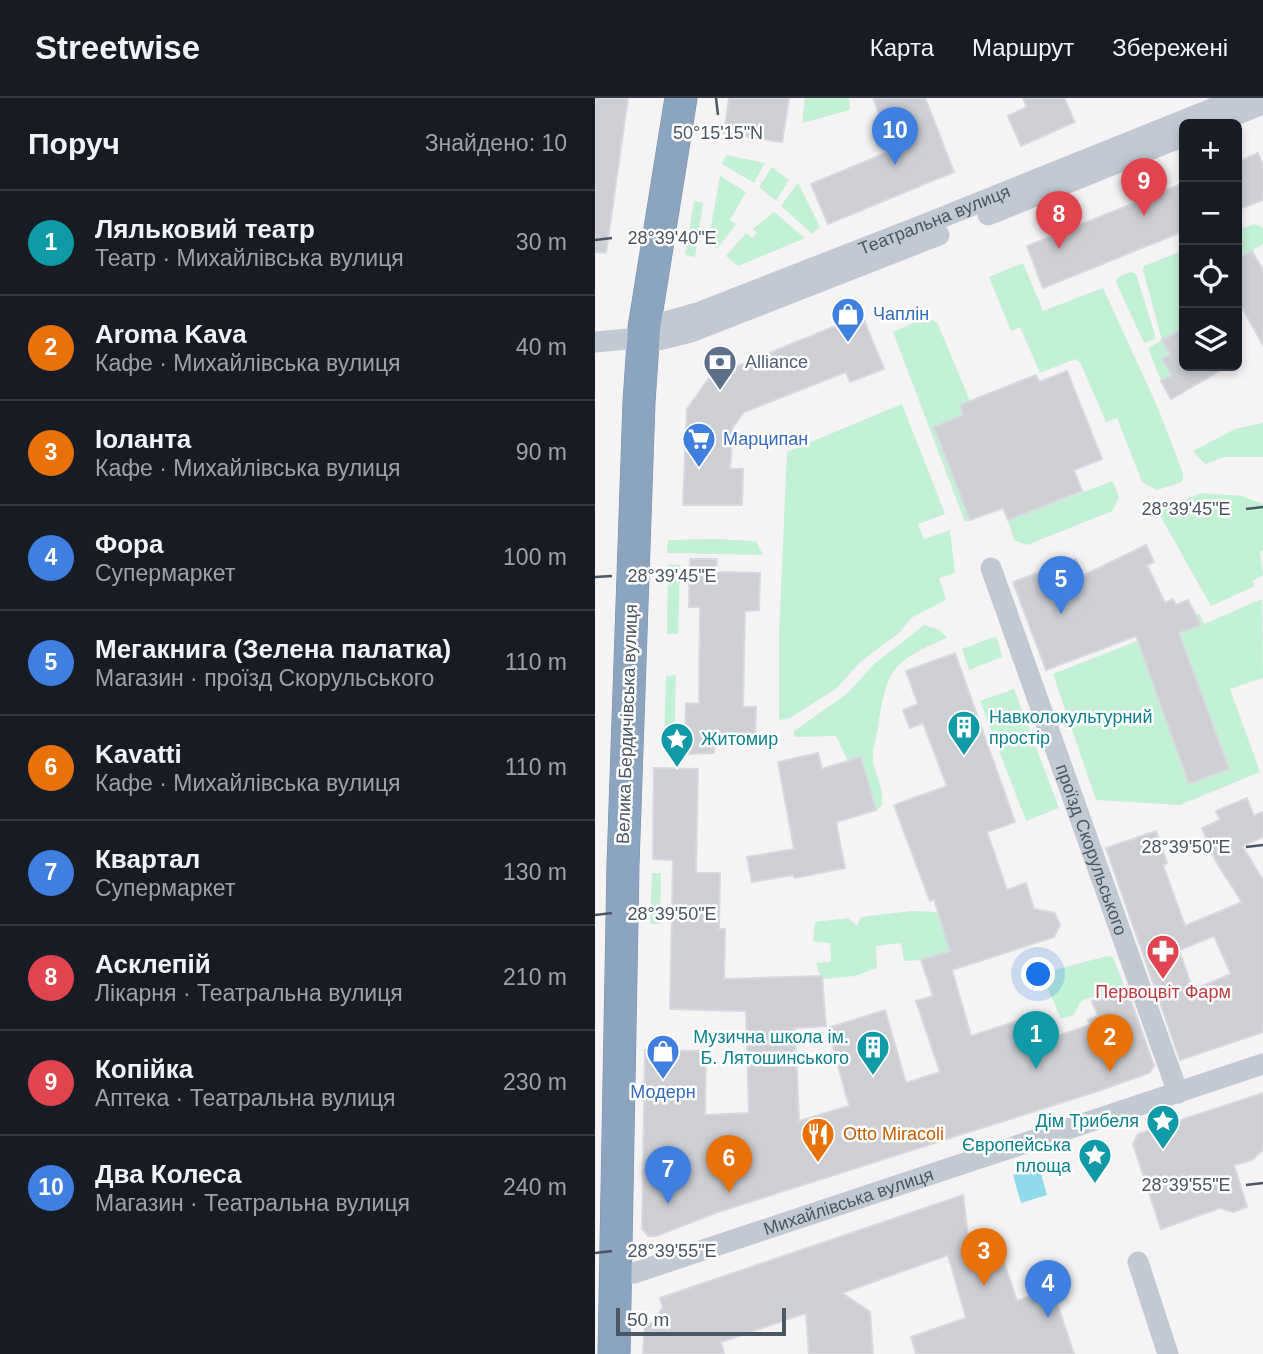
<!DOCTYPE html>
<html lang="uk">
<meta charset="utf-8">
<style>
body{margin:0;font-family:Arial,sans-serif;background:#242831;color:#f1f3f6}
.controls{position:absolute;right:21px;top:21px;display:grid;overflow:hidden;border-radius:10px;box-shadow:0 4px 10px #0003}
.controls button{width:63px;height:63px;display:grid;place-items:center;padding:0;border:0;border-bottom:2px solid #363941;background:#171b24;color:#f1f3f6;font:35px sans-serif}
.scale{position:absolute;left:21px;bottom:18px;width:170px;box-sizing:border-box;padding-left:7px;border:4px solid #4a5661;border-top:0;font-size:19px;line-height:24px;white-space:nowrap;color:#4a5661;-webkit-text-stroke:5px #fff;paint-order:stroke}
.you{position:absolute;left:444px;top:877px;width:24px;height:24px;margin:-18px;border:5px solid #fff;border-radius:50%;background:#1a73e8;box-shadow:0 0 0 10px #1a73e833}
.badge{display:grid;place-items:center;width:46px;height:46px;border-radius:50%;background:#7c3aed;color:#fff;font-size:23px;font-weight:700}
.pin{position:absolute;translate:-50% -58px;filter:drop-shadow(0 2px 4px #0008)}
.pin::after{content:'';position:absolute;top:37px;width:24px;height:21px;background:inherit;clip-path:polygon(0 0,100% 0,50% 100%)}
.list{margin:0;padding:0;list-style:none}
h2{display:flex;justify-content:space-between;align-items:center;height:91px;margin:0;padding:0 28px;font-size:30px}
h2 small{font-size:23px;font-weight:400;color:#9ea1a6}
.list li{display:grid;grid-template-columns:46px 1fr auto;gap:21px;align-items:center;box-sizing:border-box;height:105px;padding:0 28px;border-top:2px solid #363941}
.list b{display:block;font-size:26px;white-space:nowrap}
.list p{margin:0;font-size:23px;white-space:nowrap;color:#9ea1a6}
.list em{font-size:23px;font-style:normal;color:#9ea1a6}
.icon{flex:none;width:38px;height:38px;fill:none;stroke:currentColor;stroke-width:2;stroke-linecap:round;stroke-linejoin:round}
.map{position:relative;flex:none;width:668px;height:1256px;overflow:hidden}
header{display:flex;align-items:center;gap:42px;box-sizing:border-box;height:98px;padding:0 35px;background:#171b24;border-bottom:2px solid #363941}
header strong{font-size:33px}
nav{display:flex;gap:38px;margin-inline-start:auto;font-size:24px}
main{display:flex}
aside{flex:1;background:#171b24}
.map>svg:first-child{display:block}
</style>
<header>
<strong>Streetwise</strong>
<nav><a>Карта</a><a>Маршрут</a><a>Збережені</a></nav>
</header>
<main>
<aside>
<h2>Поруч<small>Знайдено: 10</small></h2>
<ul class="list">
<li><span class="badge" style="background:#0f9aa8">1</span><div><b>Ляльковий театр</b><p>Театр · Михайлівська вулиця</p></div><em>30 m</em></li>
<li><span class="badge" style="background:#e8710a">2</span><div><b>Aroma Kava</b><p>Кафе · Михайлівська вулиця</p></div><em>40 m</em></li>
<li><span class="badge" style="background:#e8710a">3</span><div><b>Іоланта</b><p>Кафе · Михайлівська вулиця</p></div><em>90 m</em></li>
<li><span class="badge" style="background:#3f7fe0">4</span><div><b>Фора</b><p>Супермаркет</p></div><em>100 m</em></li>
<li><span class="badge" style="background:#3f7fe0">5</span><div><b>Мегакнига (Зелена палатка)</b><p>Магазин · проїзд Скорульського</p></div><em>110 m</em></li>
<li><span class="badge" style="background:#e8710a">6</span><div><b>Kavatti</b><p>Кафе · Михайлівська вулиця</p></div><em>110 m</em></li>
<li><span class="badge" style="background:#3f7fe0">7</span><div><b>Квартал</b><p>Супермаркет</p></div><em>130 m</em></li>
<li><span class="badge" style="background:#e0444e">8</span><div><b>Асклепій</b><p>Лікарня · Театральна вулиця</p></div><em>210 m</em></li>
<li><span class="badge" style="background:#e0444e">9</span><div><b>Копійка</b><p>Аптека · Театральна вулиця</p></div><em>230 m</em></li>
<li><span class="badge" style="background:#3f7fe0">10</span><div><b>Два Колеса</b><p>Магазин · Театральна вулиця</p></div><em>240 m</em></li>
</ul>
</aside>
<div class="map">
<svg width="668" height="1256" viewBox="0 0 668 1256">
<rect width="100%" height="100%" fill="#f5f3f3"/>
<!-- green -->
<g fill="#c3f1d5">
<path d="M210,0H254L255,12L207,25Z"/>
<path d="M131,57L170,65L159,85L127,66Z"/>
<path d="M177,69L194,82L181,103L164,89Z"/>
<path d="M125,78L151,94L135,122L141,126L122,151L113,145Z"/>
<path d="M203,85L225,129L217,136L186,108Z"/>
<path d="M99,103L108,105L100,159L90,157Z"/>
<path d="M179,114L210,140L143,168L131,158L151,135L157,140L162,135L158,131Z"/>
<path d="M660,126L668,130V146L642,161V132Z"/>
<path d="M589,152V182L585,185L589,192V233L587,231L567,242L575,256L567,261L577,277L566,283L553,250L567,242L548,172L549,168Z"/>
<path d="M428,165L448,213L508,190L563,310L588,375L587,384L562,392L547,384L522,320L511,324L485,264L480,261L445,275L425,229L416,233L394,179Z"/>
<path d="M536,174L541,176L560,237V241L549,245L521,184L523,179Z"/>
<path d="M329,220L342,224L375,303L365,307L368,317L339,329L375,422L370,424L298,234Z"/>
<path d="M307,306L350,416L323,426L329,441L355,432L360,475L344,480L351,502L316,520L304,535L265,564L242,590L195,620L184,622V536L192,354Z"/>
<path d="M668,325V359H630L610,366L598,353L640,331Z"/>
<path d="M518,383L524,400L517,413L432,447L419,442L413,422Z"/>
<path d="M607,395L647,398L668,406V452L665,454L668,477L657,483L660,488L616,508L562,412Z"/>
<path d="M118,441L161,443L168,457L72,455L73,442Z"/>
<path d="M73,466L85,467L83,536H72Z"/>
<path d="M667,501L668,580L635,591L665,674L585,707L501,702L458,576L545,542L601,516H605L609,526Z"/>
<path d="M329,527L345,532L352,540C297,563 292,571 283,630C281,642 276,654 279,667C282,682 289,692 287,708L281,712L266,659L253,663L241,638L200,639L198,634L253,595L278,567Z"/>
<path d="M399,539L402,540L407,559L374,572L367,551Z"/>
<path d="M81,577L79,653L69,652L71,578Z"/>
<path d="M419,591L464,710L431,723L385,603Z"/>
<path d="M57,775H66L65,826H55Z"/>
<path d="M316,813L343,814L355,853L326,862L309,863L306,845L281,848L282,870L260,878L227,881L221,865L236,864L235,845L218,843L220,824L253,820L262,828L266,819Z"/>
<path d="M512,858L518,859L529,888L486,903L479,917L466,921L450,884L452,874Z"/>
</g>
<!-- water -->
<path fill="#90daee" d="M444,1069L452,1097L426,1105L418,1077Z"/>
<!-- building -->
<g fill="#cdcfd5" stroke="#d7d9de" stroke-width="2" fill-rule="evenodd">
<path d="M0,0H33L11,155L0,154Z"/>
<path d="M134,0H194L187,44L129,35Z"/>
<path d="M278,0H330L359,74L233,126L216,86L298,52Z"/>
<path d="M428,0H469L480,24L426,48L413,18L432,9Z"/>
<path d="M663,55L668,67V102L642,112V64Z"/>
<path d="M589,85V133L448,190L432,148Z"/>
<path d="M657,153L668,172V247L642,201V161Z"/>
<path d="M267,217L289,271L255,284L251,274L149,314L138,329L135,371H148L147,407H88L92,311L114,280Z"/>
<path d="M589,230V268H633L576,301L566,283L577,277L567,261L575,256L567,242Z"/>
<path d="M472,273L507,361L479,372L487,393L413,422L408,410L375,422L339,329L368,317L365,307L441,277L444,284Z"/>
<path d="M551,447L559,464L552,467L570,505L578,501L581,507L593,502L606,527L584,535L634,671L594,686L541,538L451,572L418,484L481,461L487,478Z"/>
<path d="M95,461H122L121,474L165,475L164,512L150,513L148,609H161L160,647L120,646L119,655L90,656L91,605L104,606L105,509H94Z"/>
<path d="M360,555L420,724L392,734L412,792L431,785L439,811L460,815L465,827L459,839L357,872L376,938L432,920L435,927L448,922L454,941L495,927L493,922L503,918L497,903L532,891L559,968L554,975L503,993L123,1114L61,1138H53L47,1131L50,952L111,953L110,1017L154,1015L151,913L75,911L78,762L58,761L59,670L103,671L101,775H125L124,831H130L129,881L227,878L231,928L200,930L204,1023L254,1008L233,930L290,912L311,985L345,974L321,903L338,898L326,862L355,853L339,801L335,803L299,707L352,688L328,625L315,630L308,612L323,606L311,573Z"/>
<path d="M223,655L227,671L266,659L281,712L241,724L250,770L200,780L198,777L157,784L152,759L199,751L183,664Z"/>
<path d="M652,700L659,718L668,714V739L647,748L668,782V934L585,962L511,750L561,733L572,765L568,767L590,828L647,804L620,762L607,730L625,722L621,713ZM619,838L636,876L598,892L584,852Z"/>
<path d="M668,995V1052L657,1062L639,1067L652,1109L638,1114L625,1110L566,1131L538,1046L543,1036Z"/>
<path d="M368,1097L373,1138L400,1137L422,1203L457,1190L479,1256H321L316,1239L371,1220L353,1157L247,1195L275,1214L278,1256H214L211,1215L126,1244L129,1256H48L50,1225L57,1226L68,1209L65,1200Z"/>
</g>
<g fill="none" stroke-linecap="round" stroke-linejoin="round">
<defs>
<path id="highway" d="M19,1256L28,767L44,304L49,230L86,0"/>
</defs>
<!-- highway casing -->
<use href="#highway" stroke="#7690ad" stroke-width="33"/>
<!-- minor -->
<g stroke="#c1cad2" stroke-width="21">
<path d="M618,26L668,6"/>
<path d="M393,117L589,38"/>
<path id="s1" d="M41,236L49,230L105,214L328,127L644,0"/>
<path d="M0,244L33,241L47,246L96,234L344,137"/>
<path id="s2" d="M396,470L583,995"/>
<path d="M543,1164L573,1256"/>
<path id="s3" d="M39,1175L668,966"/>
</g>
<!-- highway -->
<use href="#highway" stroke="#8ba5c1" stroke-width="32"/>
</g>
<!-- ticks -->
<path fill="none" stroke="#4a5661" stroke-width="2.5" d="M121,0L123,17M0,142L17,140M651,411L668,409M0,479L17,478M651,749L668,747M0,817L17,815M651,1087L668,1085M0,1155L17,1153"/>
<!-- icons -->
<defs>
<symbol id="shop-pin" viewBox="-11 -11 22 30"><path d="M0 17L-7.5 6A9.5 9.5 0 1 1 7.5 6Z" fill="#3f7fe0" stroke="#fff"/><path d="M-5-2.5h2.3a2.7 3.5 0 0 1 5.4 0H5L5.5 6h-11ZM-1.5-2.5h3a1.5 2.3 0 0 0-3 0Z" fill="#fff"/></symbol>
<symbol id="bank-pin" viewBox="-11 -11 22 30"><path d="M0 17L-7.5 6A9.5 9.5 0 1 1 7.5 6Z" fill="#5c6f8a" stroke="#fff"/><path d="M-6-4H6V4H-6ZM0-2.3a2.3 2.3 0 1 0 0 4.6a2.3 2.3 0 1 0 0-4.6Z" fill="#fff"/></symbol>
<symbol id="supermarket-pin" viewBox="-11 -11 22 30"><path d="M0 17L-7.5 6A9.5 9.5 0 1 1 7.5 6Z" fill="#3f7fe0" stroke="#fff"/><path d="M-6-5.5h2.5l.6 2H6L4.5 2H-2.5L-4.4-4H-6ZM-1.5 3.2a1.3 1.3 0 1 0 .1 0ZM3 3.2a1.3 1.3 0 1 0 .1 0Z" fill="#fff"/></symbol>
<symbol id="building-pin" viewBox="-11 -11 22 30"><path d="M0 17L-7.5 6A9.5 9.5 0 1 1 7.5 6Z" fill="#0f9aa8" stroke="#fff"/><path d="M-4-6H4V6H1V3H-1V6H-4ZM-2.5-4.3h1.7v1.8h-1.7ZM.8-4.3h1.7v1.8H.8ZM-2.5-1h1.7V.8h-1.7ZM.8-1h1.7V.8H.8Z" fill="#fff"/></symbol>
<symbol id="sight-pin" viewBox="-11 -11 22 30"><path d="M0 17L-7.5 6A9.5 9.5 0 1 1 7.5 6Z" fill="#0f9aa8" stroke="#fff"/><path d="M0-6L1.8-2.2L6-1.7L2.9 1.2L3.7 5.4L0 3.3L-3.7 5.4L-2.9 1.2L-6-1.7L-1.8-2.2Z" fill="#fff"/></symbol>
<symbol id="pharmacy-pin" viewBox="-11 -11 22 30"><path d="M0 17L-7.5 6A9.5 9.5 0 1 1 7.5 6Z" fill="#e0444e" stroke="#fff"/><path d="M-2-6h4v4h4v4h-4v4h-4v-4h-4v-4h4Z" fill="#fff"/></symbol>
<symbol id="restaurant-pin" viewBox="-11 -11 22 30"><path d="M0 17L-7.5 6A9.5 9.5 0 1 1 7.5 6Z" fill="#e8710a" stroke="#fff"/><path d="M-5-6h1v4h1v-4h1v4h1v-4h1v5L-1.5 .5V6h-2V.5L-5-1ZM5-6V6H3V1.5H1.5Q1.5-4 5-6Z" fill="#fff"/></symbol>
</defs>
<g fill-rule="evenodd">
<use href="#shop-pin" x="234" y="197" width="38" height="52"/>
<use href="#bank-pin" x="106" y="245" width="38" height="52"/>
<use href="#supermarket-pin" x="85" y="322" width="38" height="52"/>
<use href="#building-pin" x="350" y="610" width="38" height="52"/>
<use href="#sight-pin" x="63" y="622" width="38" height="52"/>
<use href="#pharmacy-pin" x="549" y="834" width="38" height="52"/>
<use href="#building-pin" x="259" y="930" width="38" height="52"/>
<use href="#shop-pin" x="49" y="934" width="38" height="52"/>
<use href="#sight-pin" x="549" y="1004" width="38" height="52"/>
<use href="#restaurant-pin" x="204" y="1017" width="38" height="52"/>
<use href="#sight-pin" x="481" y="1038" width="38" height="52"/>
</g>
<g text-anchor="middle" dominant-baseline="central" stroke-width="5" stroke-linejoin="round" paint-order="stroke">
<!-- street labels -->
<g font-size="18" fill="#4a5661" stroke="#fff">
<text stroke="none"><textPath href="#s1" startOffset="320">Театральна вулиця</textPath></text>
<text transform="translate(32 626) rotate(-88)">Велика Бердичівська вулиця</text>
<text stroke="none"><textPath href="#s2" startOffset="299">проїзд Скорульського</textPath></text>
<text stroke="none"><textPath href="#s3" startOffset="226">Михайлівська вулиця</textPath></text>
</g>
<!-- shop labels -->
<g font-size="18" fill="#366cbe" stroke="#fff" text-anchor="start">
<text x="278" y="216">Чаплін</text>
<text x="128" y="341">Марципан</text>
<text x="68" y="994" text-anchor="middle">Модерн</text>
</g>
<!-- service labels -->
<g font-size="18" fill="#4e5e75" stroke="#fff" text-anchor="start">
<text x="150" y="264">Alliance</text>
</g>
<!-- culture labels -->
<g font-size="18" fill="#0d838f" stroke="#fff" text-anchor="end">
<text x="394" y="619" text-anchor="start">Навколокультурний<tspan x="394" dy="21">простір</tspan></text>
<text x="106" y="641" text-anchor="start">Житомир</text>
<text x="254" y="939">Музична школа ім.<tspan x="254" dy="21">Б. Лятошинського</tspan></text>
<text x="544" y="1023">Дім Трибеля</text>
<text x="476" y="1047">Європейська<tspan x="476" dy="21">площа</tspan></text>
</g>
<!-- health labels -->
<g font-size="18" fill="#be3a42" stroke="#fff">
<text x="568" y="894">Первоцвіт Фарм</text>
</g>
<!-- food labels -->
<g font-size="18" fill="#c56008" stroke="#fff" text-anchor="start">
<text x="248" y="1036">Otto Miracoli</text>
</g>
</g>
<g font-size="18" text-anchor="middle" fill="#4a5661" stroke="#fff" stroke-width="5" stroke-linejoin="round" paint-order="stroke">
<text x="123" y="41">50°15'15"N</text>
<text x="77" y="146">28°39'40"E</text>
<text x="591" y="417">28°39'45"E</text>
<text x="77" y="484">28°39'45"E</text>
<text x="591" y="755">28°39'50"E</text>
<text x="77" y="822">28°39'50"E</text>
<text x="591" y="1093">28°39'55"E</text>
<text x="77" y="1159">28°39'55"E</text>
</g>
</svg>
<div class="controls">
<button>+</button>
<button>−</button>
<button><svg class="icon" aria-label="locate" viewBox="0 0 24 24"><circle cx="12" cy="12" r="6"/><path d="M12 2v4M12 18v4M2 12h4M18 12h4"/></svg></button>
<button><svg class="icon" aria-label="layers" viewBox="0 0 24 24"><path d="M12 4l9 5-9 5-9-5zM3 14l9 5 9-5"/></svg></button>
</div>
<div class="scale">50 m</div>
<div class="you"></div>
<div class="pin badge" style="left:441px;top:971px;background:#0f9aa8">1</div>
<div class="pin badge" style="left:515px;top:974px;background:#e8710a">2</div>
<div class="pin badge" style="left:389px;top:1188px;background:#e8710a">3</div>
<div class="pin badge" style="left:453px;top:1220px;background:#3f7fe0">4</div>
<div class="pin badge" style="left:466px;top:516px;background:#3f7fe0">5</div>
<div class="pin badge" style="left:134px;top:1095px;background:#e8710a">6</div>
<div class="pin badge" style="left:73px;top:1106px;background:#3f7fe0">7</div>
<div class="pin badge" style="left:464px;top:151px;background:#e0444e">8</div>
<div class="pin badge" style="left:549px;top:118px;background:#e0444e">9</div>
<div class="pin badge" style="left:300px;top:67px;background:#3f7fe0">10</div>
</div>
</main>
